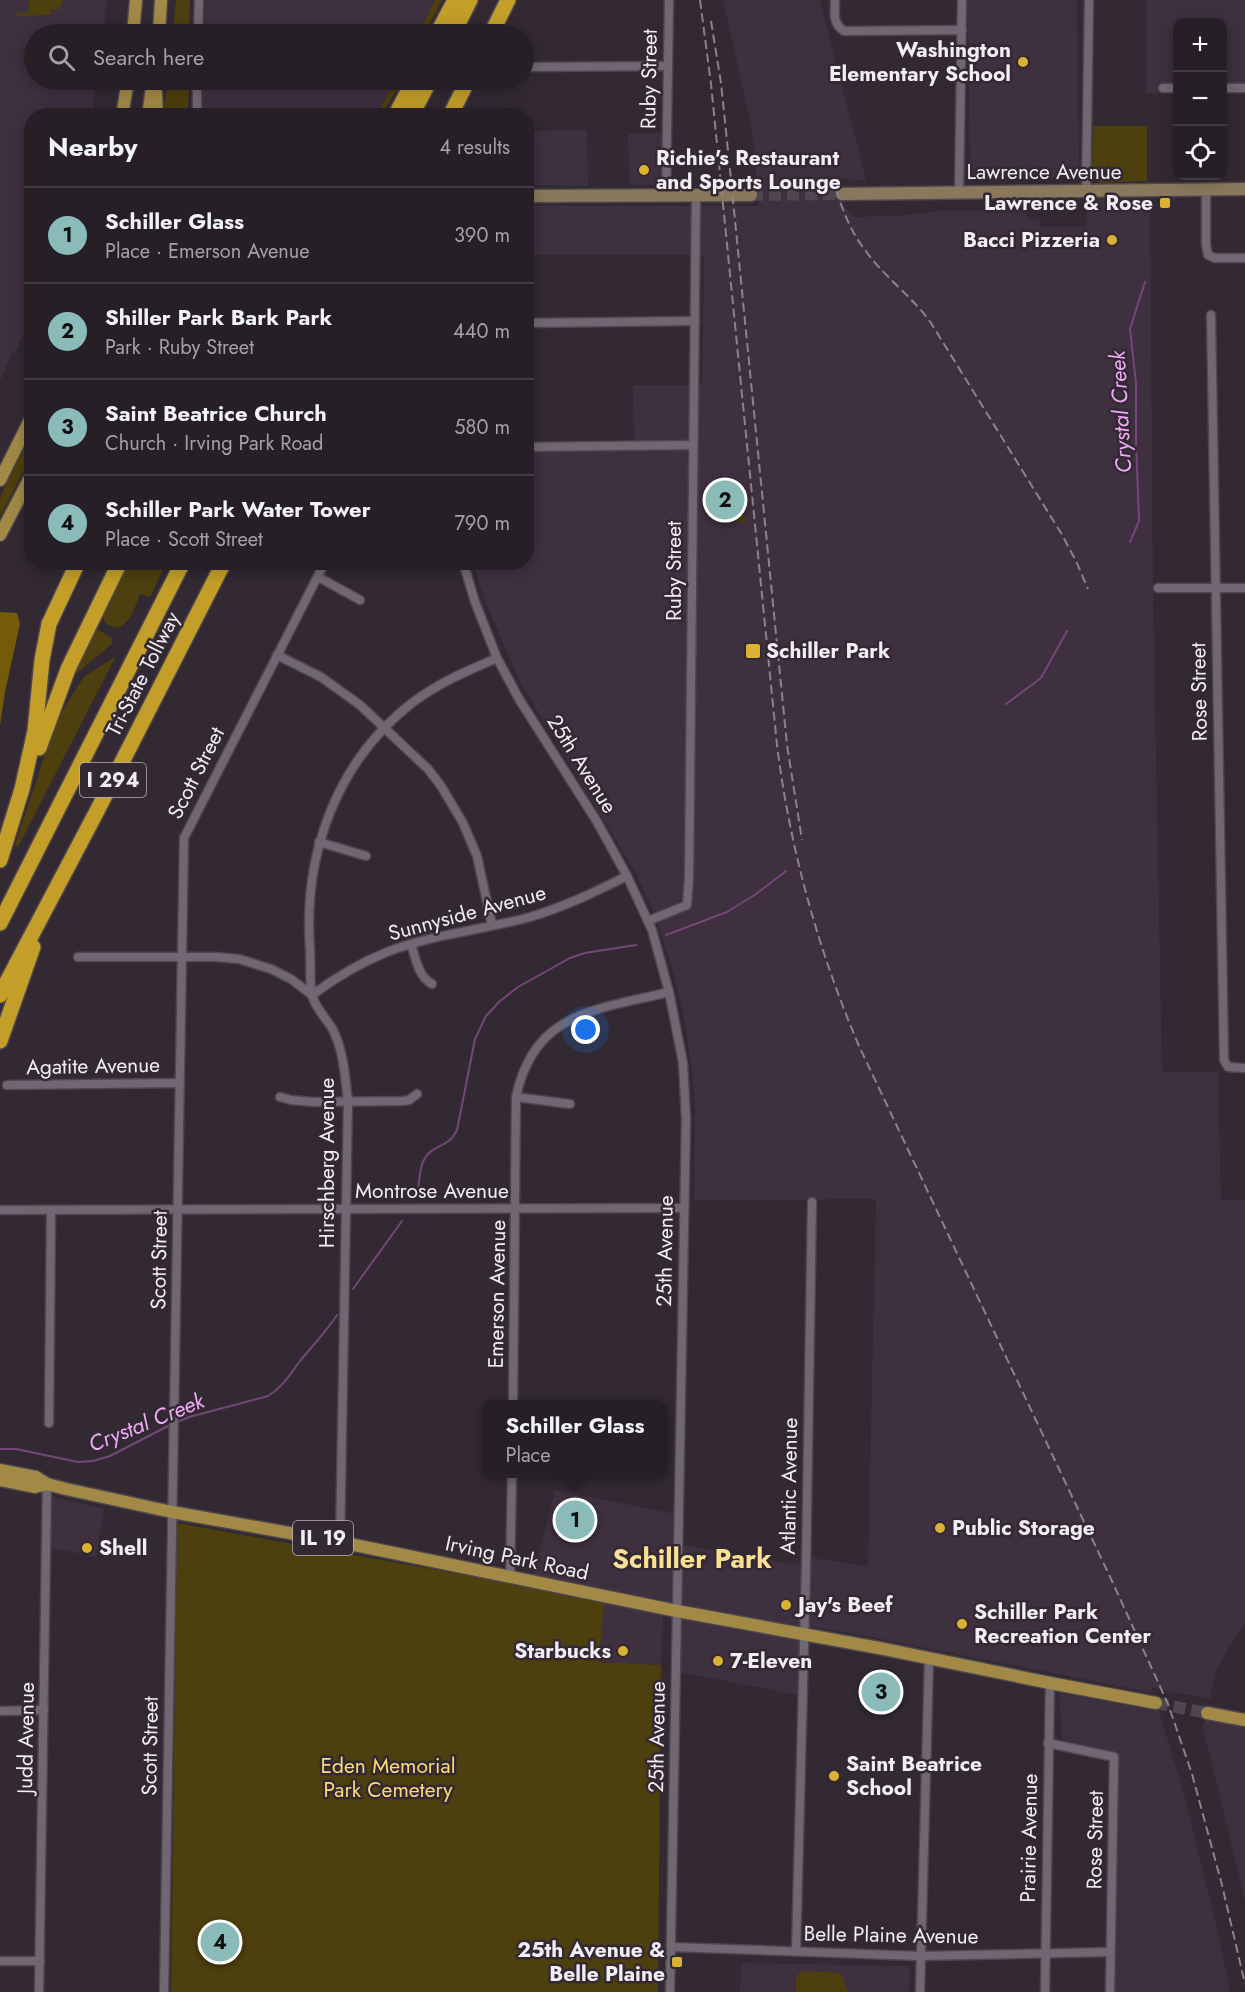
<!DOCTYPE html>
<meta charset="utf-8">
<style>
body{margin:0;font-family:Jost,sans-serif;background:#322c32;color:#f1f3f6}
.controls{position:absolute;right:18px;top:18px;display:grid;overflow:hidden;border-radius:12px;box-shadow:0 3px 15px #0003}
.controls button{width:54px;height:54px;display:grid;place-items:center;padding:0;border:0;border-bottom:2px solid #423d43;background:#261f26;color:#f1f3f6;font:30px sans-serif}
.you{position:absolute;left:586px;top:1030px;width:21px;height:21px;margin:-15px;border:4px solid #fff;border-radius:50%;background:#1a73e8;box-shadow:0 0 0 9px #1a73e833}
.badge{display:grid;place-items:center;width:39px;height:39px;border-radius:50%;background:#8bbbb9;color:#111;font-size:20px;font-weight:700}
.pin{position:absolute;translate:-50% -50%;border:3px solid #fff;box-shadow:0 2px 6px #0006}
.popup{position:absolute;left:482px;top:1400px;width:186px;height:78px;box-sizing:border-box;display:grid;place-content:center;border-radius:12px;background:#261f26;filter:drop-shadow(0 2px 4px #0005);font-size:20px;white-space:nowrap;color:#a4a2a7}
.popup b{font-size:22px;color:#f1f3f6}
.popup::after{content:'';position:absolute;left:50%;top:100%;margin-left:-12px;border:12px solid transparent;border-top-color:#261f26}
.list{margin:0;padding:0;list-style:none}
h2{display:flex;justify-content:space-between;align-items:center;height:78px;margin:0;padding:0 24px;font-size:26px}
h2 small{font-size:20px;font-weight:400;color:#a4a2a7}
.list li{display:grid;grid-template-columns:39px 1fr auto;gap:18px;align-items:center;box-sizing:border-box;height:96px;padding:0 24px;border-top:2px solid #423d43}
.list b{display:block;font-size:22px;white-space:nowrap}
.list p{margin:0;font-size:20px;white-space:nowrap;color:#a4a2a7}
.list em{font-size:20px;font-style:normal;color:#a4a2a7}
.icon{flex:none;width:33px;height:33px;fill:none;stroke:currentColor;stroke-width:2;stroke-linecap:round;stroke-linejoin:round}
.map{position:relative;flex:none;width:1245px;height:1992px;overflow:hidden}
.search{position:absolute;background:#261f26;box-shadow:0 3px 15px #0003;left:24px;top:24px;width:510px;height:66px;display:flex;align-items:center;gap:15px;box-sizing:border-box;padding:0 21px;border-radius:33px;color:#a4a2a7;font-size:22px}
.panel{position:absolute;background:#261f26;box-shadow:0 3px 15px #0003;left:24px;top:108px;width:510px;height:462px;border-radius:24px}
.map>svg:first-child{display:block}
</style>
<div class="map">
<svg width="1245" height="1992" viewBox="0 0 1245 1992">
<rect width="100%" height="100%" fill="#322933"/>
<!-- built -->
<g fill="#3e303f">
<path d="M0,0H107L103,34H34V80H97L92,115L32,116L31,316L15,353L12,352L0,381Z"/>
<path d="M205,0H435L418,34H204Z"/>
<path d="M723,0H820L866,180L837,179L844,206L855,217L909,215L937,211H1026L1027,217L1031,220L1039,219L1040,227H1086L1087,199L1150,200L1153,594L1162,1072H1218L1221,1200H1245V1623L1217,1668L1210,1699L1152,1688L1153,1693L841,1631L612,1601L663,1614L661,1665L599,1662L531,1585L555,1490L680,1515V1544L809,1567L811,1558L868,1566L876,1199L694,1200L695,1110L693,1078L683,1010L669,958L652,908L634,870L521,684L485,601L473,563L526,562L527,449L634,447L633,385H702L704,255H527V206H759L752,130Z"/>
<path d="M968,0H1077L1079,178L970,179Z"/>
<path d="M1146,0H1245V92H1223L1222,22H1178L1177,93H1146Z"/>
<path d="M202,80H395L378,115L201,116Z"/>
<path d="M587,130L588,186L533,185L534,131Z"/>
<path d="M663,133L659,185H629L628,134Z"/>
<path d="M48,1496L104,1509L96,1557L48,1547Z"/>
<path d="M679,1615L800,1637L799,1695L678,1672Z"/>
<path d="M1059,1693L1159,1711L1186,1801L1221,1946L1230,1992H1115L1118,1753L1062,1739Z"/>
<path d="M1205,1719L1245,1728V1900L1203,1728Z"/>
<path d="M741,1963L910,1966L909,1992H740Z"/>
</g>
<!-- green -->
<g fill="#4e3f0e">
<path d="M29,0H63L60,7L55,11L53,9L50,10L52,13L49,15L16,16L17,13H28Z"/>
<path d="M176,0H190L189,34H173Z"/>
<path d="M435,0H442L425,34H418Z"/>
<path d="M168,80H189L188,115H163Z"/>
<path d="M395,80H402L382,115H377Z"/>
<path d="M1093,126H1147V181L1100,183L1095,181L1092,173Z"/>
<path d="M31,434V456L0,517V497Z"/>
<path d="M711,485L739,488L745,523L706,513Z"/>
<path d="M125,563H166L150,597L140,594C135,607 131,622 118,628L108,625L104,621L103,614Z"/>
<path d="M95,628L112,638V644L72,677Z"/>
<path d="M116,656L18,847L15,845L51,736L61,713L77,687L84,677Z"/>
<path d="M177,1523L604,1600L599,1662L661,1665L658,1992H171Z"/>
<path d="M802,1971L841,1973L848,1992H796V1977Z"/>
</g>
<!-- forest -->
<path fill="#735b0a" d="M0,612L17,613L20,624L5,692L0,725Z"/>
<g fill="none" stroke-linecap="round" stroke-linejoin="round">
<!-- stream -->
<g stroke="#754779" stroke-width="2">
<path d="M1130,542L1139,521L1136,441V383L1130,329L1145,282"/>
<path d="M1006,704L1041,678L1067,631"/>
<path d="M666,935L727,912L756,894L786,871"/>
<path d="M417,1196C420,1184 418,1168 425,1158C433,1144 448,1149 457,1130L475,1039L486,1016L500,1001L518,987L570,958L585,953L636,945"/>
<path d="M353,1289L402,1221"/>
<path d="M175,1423L189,1417L268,1396C283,1387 290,1374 300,1361C313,1345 326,1332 337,1315"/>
<path d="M0,1449H16L78,1462L93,1461L110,1456L170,1425"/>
</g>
<!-- secondary-tunnel -->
<path stroke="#4f4650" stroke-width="12" stroke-dasharray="12 6" stroke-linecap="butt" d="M751,195L842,194"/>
<!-- primary-tunnel -->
<path stroke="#4f4650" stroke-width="12" stroke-dasharray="12 6" stroke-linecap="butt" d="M1156,1703L1207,1713"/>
<defs>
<g id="street">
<path d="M835,0C835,13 832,23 844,31L962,30"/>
<path d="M198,34L199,0"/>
<path d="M526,67L668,66"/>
<path d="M1163,88H1178"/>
<path d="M1222,88H1245"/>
<path d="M197,116V80"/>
<path d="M1206,190V245L1208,255L1215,258H1245"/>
<path d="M959,192L962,0"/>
<path d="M1086,192L1089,0"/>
<path d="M666,195L669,0"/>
<path d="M1211,315L1224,1060L1228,1067L1245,1068"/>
<path d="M526,323L695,321"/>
<path d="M526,447L693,445"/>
<path d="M463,562L475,602L497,658L519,699L596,820L627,876L652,930L669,992L683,1063L686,1119L670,1992"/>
<path d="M318,577L360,600"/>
<path d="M1158,588H1245"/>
<path d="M277,655L321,677L360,705L428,769L441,786L463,823L477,856L492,925"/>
<path d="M319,842L366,856"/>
<path d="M648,921L687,905L689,878L696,195"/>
<path d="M411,944C416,959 418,976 432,984"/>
<path d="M78,957H216L239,959L271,969L291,979L312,995C335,978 360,963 387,952C433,934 483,930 530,917C564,907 595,892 627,876"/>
<path d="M7,1085L179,1083"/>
<path d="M280,1097L291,1100L313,1102L403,1101L409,1100L417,1094"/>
<path d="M516,1097L570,1104"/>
<path d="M0,1210L684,1208"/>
<path d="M513,1404L516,1097C534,1011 597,1010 669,992"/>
<path d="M49,1423L51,1210"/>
<path d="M340,1542L348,1101C345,1077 344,1052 333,1030C327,1019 315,1008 312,995C309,981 311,964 310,949C303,855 336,762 412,703C438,683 467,671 497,658"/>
<path d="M510,1577L512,1474"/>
<path d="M0,1711L44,1710"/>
<path d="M1048,1743L1114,1757L1110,1992"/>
<path d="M671,1947L920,1956L1110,1952"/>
<path d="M796,1951L806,1569L812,1202"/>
<path d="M0,1961H40"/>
<path d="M39,1992L47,1484"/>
<path d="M164,1992L184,838L325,562"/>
<path d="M920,1992L929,1659"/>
<path d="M1045,1992L1050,1683"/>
</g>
<g id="secondary">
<path d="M842,194L1245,189"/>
<path d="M526,196L751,195"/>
</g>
<g id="primary">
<path d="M133,34L136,0"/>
<path d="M159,34L161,0"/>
<path d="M156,93L157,116"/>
<path d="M122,116L128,80"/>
<path d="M148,116L153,80"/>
<path d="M0,480L32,416"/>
<path d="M0,535L32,474"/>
<path d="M0,1470L36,1477L47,1484L66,1489L172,1512L340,1542L677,1611L879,1648L1050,1683L1156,1703"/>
<path d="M0,1480L35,1487L47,1484"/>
<path d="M1207,1713L1245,1720"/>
</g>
<g id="highway">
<path d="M437,34L455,0"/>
<path d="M453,34L470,0"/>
<path d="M491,34L508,0"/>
<path d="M395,116L414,80"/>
<path d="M411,116L430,80"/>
<path d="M450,116L468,80"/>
<path d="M39,748L68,669L120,562"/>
<path d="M0,860L22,789L35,731L42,660L49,624L78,562"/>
<path d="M0,923L183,562"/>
<path d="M0,995L97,811L224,562"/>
<path d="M0,1041L33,947"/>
</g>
</defs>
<!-- street casing -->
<use href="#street" stroke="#4e464e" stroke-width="11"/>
<!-- secondary casing -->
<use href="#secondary" stroke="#4e464e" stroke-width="15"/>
<!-- primary casing -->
<use href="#primary" stroke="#4e464e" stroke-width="15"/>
<!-- highway casing -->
<use href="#highway" stroke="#4e464e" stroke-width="18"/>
<!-- street -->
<use href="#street" stroke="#716772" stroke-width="8"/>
<!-- secondary -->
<use href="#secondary" stroke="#8a785c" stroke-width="12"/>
<!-- primary -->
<use href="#primary" stroke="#a28946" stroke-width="12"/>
<!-- highway -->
<use href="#highway" stroke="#c39f29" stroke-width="15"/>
<!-- rail -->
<g stroke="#8b838c" stroke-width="2" stroke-dasharray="9 4.5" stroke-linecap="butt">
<path d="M700,0L711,84L777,745C790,849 818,950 859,1046L1112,1581L1168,1704L1192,1774L1222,1885L1245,1984"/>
<path d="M711,21L721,83L730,170L787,745L802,840"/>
<path d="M836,190C843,211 851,232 865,250C884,277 912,296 931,323L1061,533L1076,561L1088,589"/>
</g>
</g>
<!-- markers -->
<g fill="#dbb233" stroke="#322933" stroke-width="2">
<circle cx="1023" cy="62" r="6"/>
<circle cx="644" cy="170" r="6"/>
<rect x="1159" y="197" width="12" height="12" rx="3"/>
<circle cx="1112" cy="240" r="6"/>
<rect x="745" y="643" width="16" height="16" rx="3"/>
<circle cx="940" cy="1528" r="6"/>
<circle cx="87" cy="1548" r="6"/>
<circle cx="786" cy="1605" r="6"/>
<circle cx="962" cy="1624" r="6"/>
<circle cx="623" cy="1651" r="6"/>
<circle cx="718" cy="1661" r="6"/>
<circle cx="834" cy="1776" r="6"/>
<rect x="671" y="1956" width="12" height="12" rx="3"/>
</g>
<g text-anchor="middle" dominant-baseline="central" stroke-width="5" stroke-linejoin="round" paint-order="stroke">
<!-- shield labels -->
<g fill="#322933" stroke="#b8b2b9" stroke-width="1.5">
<rect x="80" y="763" width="66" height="34" rx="4.5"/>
<rect x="293" y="1521" width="60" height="34" rx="4.5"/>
</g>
<g font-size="20" font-weight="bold" fill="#f2ecf3">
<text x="113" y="780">I 294</text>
<text x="323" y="1538">IL 19</text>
</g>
<!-- poi labels -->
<g font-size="21" font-weight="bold" fill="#f2ecf3" stroke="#322933" text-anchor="start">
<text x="1011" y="50" text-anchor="end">Washington<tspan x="1011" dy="24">Elementary School</tspan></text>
<text x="656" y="158">Richie's Restaurant<tspan x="656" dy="24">and Sports Lounge</tspan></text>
<text x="1153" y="203" text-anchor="end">Lawrence &amp; Rose</text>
<text x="1100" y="240" text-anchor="end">Bacci Pizzeria</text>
<text x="766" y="651">Schiller Park</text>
<text x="952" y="1528">Public Storage</text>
<text x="99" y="1548">Shell</text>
<text x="798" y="1605">Jay's Beef</text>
<text x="974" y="1612">Schiller Park<tspan x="974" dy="24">Recreation Center</tspan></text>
<text x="611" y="1651" text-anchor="end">Starbucks</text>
<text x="730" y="1661">7-Eleven</text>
<text x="846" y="1764">Saint Beatrice<tspan x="846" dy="24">School</tspan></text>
<text x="665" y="1950" text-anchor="end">25th Avenue &amp;<tspan x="665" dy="24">Belle Plaine</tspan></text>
</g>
<!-- street labels -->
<g font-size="21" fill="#f2ecf3" stroke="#322933">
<text transform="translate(649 79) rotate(-89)">Ruby Street</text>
<text x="1044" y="172">Lawrence Avenue</text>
<text transform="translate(674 571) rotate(-90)">Ruby Street</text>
<text transform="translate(143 674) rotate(-63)">Tri-State Tollway</text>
<text transform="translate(1199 692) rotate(-91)">Rose Street</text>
<text transform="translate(582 764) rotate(58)">25th Avenue</text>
<text transform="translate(196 773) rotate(-63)">Scott Street</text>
<text transform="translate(467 913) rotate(-15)">Sunnyside Avenue</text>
<text transform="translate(93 1066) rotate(-1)">Agatite Avenue</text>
<text transform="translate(327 1163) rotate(-90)">Hirschberg Avenue</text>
<text x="432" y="1191">Montrose Avenue</text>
<text transform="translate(665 1251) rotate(-89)">25th Avenue</text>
<text transform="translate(159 1260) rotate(-89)">Scott Street</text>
<text transform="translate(497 1294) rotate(-89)">Emerson Avenue</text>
<text transform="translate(789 1486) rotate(-89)">Atlantic Avenue</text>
<text transform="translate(517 1558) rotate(12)">Irving Park Road</text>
<text transform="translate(657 1737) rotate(-89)">25th Avenue</text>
<text transform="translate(26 1738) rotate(-89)">Judd Avenue</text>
<text transform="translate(150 1746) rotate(-89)">Scott Street</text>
<text transform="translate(1029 1838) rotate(-89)">Prairie Avenue</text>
<text transform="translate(1095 1840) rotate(-89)">Rose Street</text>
<text transform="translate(891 1935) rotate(1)">Belle Plaine Avenue</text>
</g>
<!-- park labels -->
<g font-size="21" fill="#fdda77" stroke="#322933">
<text x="388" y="1766">Eden Memorial<tspan x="388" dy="24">Park Cemetery</tspan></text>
</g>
<!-- water labels -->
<g font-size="22" font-style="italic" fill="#f0abf6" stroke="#322933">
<text transform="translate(1120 412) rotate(-93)">Crystal Creek</text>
<text transform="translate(146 1422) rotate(-22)">Crystal Creek</text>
</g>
<!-- district labels -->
<g font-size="27" font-weight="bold" fill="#fbdf93" stroke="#322933">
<text x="692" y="1558">Schiller Park</text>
</g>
</g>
</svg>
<div class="controls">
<button>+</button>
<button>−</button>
<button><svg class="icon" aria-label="locate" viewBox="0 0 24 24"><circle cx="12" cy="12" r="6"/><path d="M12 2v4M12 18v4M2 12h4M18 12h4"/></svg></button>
</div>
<div class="you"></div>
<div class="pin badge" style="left:575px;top:1520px">1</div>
<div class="popup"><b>Schiller Glass</b>Place</div>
<div class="pin badge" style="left:725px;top:500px">2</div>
<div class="pin badge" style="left:881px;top:1692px">3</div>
<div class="pin badge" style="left:220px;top:1942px">4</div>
<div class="search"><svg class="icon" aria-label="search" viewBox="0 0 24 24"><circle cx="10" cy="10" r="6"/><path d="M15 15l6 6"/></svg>Search here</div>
<section class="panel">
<h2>Nearby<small>4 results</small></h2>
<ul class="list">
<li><span class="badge">1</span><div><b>Schiller Glass</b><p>Place · Emerson Avenue</p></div><em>390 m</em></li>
<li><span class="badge">2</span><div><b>Shiller Park Bark Park</b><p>Park · Ruby Street</p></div><em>440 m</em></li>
<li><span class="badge">3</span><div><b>Saint Beatrice Church</b><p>Church · Irving Park Road</p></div><em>580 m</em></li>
<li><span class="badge">4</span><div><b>Schiller Park Water Tower</b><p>Place · Scott Street</p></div><em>790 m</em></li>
</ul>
</section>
</div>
